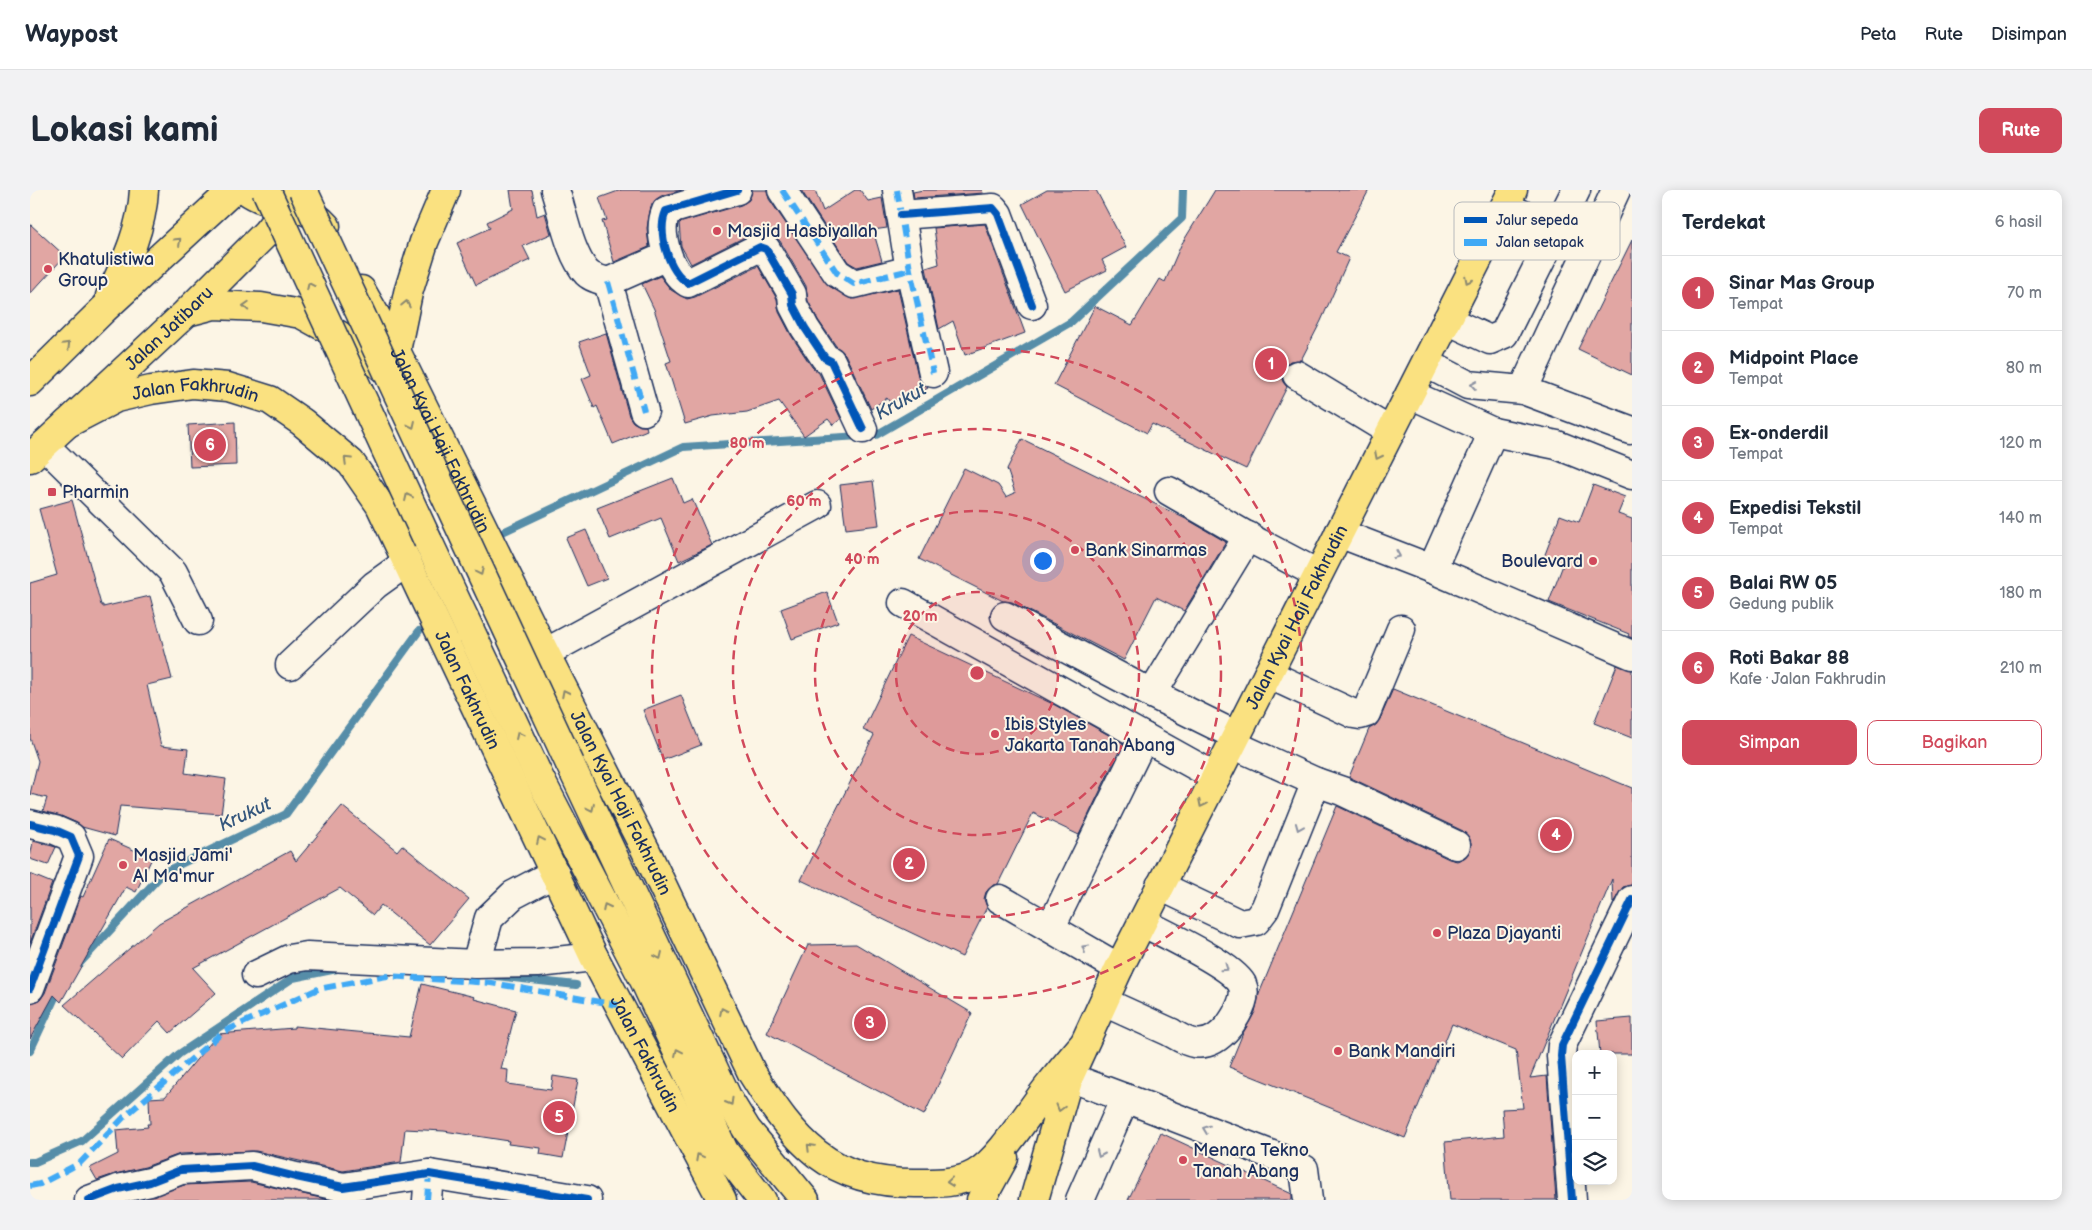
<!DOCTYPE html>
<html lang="id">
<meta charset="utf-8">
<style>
body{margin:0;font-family:"Balsamiq Sans",sans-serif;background:#f2f2f3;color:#1f2937}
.controls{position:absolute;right:15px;bottom:15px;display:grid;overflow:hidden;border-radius:10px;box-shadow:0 2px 12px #0003}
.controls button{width:45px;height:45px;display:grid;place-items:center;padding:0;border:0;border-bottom:1px solid #e0e1e3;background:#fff;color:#1f2937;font:25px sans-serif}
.you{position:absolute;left:1012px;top:370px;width:18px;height:18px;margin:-12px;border:4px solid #fff;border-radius:50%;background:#1a73e8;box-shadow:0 0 0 8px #1a73e833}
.badge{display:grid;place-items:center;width:32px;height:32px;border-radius:50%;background:#d1495b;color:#fff;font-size:16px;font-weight:700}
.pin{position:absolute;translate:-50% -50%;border:2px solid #fff;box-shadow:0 1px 5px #0006}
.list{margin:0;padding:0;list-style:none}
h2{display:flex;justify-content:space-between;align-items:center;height:65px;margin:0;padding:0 20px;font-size:21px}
h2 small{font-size:16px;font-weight:400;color:#747a83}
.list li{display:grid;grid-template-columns:32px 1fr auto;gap:15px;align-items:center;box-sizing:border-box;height:75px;padding:0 20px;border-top:1px solid #e0e1e3}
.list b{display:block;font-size:19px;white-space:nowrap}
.list p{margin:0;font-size:16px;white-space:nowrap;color:#747a83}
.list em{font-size:16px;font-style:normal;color:#747a83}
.actions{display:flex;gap:10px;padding:15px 20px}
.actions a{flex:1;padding:11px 0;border:1px solid #d1495b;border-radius:10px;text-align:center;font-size:18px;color:#d1495b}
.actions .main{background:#d1495b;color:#fff}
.icon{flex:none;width:28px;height:28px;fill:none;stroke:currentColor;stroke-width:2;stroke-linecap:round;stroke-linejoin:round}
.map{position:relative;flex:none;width:1602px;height:1010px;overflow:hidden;border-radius:10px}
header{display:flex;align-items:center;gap:30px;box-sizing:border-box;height:70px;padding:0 25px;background:#fff;border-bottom:1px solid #e0e1e3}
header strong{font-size:24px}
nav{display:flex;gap:28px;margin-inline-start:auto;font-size:18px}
.intro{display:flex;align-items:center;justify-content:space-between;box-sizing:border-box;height:120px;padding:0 30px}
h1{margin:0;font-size:35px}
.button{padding:12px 22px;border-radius:10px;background:#d1495b;color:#fff;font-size:18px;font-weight:700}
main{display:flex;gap:30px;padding:0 30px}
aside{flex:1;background:#fff;border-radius:10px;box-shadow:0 2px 12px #0003}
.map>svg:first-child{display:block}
</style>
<header>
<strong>Waypost</strong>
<nav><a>Peta</a><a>Rute</a><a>Disimpan</a></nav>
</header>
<div class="intro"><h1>Lokasi kami</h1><a class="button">Rute</a></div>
<main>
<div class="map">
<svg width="1602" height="1010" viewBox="0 0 1602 1010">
<rect width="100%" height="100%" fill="#fcf5e5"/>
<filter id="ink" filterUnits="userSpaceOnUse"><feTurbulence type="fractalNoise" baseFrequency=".02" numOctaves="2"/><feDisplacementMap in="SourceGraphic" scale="10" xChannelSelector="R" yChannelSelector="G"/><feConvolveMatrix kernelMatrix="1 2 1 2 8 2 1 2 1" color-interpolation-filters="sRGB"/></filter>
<g filter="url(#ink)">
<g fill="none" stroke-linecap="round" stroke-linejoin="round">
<!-- stream -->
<g stroke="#568da8" stroke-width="8">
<path d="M475,341L653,257L846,245L1041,132L1152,28L1153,0"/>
<path d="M50,773L134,682L256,624L389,441"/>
<path d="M466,786L546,795"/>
<path d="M0,861L29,799"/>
<path d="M0,972H5L52,951L149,864L263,788L307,779"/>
</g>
</g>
<!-- building -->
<g fill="#e1a6a3" stroke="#1b2f5e">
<path d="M480,0H502L507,26L515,23L521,44L493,56L500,70L446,95L427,53L460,38L457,32L483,19Z"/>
<path d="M591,0H652L631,6L625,10L621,16L617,38L619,57L584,72L572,31L577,30L569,8Z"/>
<path d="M722,0H737L739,9L799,96L822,109L868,99L888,186L891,193L898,198L881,208L877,203L861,214L857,208L841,219L815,164L806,156L788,130L778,111L776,96L750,51L741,44L729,41L723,43L661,74L651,56L649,33L711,15L719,10Z"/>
<path d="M771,0H785L793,21L825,0H830L838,11L852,8L857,38L843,40L852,71L827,77L818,72Z"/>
<path d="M893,0H952L953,3L884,8L883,2Z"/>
<path d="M1017,0H1066L1096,57L1072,70L1077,80L1035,101L992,14Z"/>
<path d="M1185,0H1339L1306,62L1319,68L1291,131L1271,170L1260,171L1253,177L1251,185L1253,192L1257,197L1216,279L1122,234L1117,243L1024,195L1065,116L1102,135L1130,89L1135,92L1151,55Z"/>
<path d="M0,34L35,66L0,104Z"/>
<path d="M955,34L995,143L935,165L923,131L909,139L896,78L909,74L904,38Z"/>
<path d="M1602,50V185L1548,159Z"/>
<path d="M728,76L747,109L749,122L761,145L782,177L789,183L811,229L803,235L798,229L774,246L749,211L717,222L683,226L655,234L636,173L641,171L624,119L612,94L630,86L641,100L657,109L665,107Z"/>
<path d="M576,143L599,226L603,232L610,236H616L617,240L583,254L567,216L564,218L552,189L561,185L549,152Z"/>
<path d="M205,232L206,275L160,277L158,235Z"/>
<path d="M992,249L1160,331L1196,352L1154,421L1126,407L1094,470L982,412L973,411L889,369L934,278L968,295L976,307L985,303L977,279Z"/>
<path d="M643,288L653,313L662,309L682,355L649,371L631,328L580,349L567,318Z"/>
<path d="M843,291L849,335L816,339L810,295Z"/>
<path d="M1563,295L1595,307L1588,324L1602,329V448L1598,446L1599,444L1519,412L1533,375L1514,367L1530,325L1549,332Z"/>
<path d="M42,310L71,415H73V417L120,406L142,489L117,495L131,556L158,559L155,583L196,589L191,624L90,616L85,646L52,637L47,633L31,626L13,621L17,608L0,604L8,571L0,548V393L27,385L9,319Z"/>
<path d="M556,340L577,388L557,396L536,348Z"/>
<path d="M797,402L808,432L762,449L751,419Z"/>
<path d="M878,446L1025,515L1093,553L1049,645L1003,623L968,694L962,696L956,702L954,709L957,717L932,767L771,690L844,545L833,540Z"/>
<path d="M1587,475L1602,480V548L1564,533Z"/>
<path d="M1363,499L1602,598V695L1593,697L1583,713L1582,689L1500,888L1517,886L1526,1010H1420L1415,952L1474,946L1472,919L1493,918L1486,860L1422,834L1375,948L1199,877L1213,843L1225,822L1229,804L1307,616L1419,669L1427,671L1434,668L1440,661L1441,653L1439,647L1433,641L1319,587L1339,539L1346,535L1350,529Z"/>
<path d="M651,505L671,555L633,570L613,520Z"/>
<path d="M312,616L367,661L372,655L439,709L400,755L351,715L343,725L310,698L163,778L186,803L140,843L129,831L92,869L34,815L129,733L260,661L266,671Z"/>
<path d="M79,649L122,668L106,702L96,697L31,812L24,805L0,849V813L10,810L15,803L51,706L53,707Z"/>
<path d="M3,651L26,657L18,675L0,669Z"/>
<path d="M0,684L22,693L0,753Z"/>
<path d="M826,754L942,823L894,925L737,843L778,755Z"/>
<path d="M392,794L445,807L444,809L486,820L471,879L478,880L477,894L521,900L523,886L548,890L533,968L510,964L511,958L478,954L479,951L414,941L375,939L371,972L313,981L226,961L150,964L115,977L85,984L67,990L60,978L88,964L86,940L118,937L117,934H120L119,908L135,907L188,844L264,838V836L379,847Z"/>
<path d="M1602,828V864H1570L1567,831Z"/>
<path d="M1131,943L1262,1004V1010H1098Z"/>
<path d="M221,992L299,1010H111L154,995Z"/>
</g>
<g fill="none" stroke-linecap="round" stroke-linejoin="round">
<defs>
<g id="minor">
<path d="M525,0C533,24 540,65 557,83C562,88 571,90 578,92L637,66"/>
<path d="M707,0L636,21C627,42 638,81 658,93L730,57L736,59L762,104L763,115L775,138L795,168L801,171L833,239"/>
<path d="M752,0L807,83L824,94L880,80"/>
<path d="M867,0L880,80L903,183"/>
<path d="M1475,16L1500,28"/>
<path d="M871,25L963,18L968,24L1002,115"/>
<path d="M578,92L614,221"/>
<path d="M1417,130L1460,150L1474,144L1546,0"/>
<path d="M1396,173L1438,195L1493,200L1600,240"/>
<path d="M1267,185L1361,242"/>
<path d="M1493,200L1586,0"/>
<path d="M1380,204L1463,242"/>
<path d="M14,255L143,382L168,431"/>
<path d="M1139,301L1229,353L1288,384"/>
<path d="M1309,343L1402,379L1602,465"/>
<path d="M1402,379L1463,242L1527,255L1602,285"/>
<path d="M873,413L1186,587"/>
<path d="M975,426L1122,504L1207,546"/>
<path d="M515,463L787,315"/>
<path d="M260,475L345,395L377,372"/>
<path d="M1238,484L1324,524L1330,525L1336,523L1371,439"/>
<path d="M1122,504L1218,346"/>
<path d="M1202,554L1286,592L1312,601L1426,655"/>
<path d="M0,634L25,640L41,647L49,666L0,798"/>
<path d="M1130,696L1210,734L1226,731L1235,719L1286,592"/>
<path d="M970,709L1089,778"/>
<path d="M1021,737L1114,547"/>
<path d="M446,774L459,728L483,705L525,683"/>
<path d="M226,785L259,769L277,766L446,774L508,773L564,767"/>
<path d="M1074,812C1096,822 1118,832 1140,842C1147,846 1156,852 1164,853C1179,856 1190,847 1199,836C1207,825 1218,807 1212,794C1202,775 1133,743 1112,732"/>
<path d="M1039,887L1095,908L1050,1010"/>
<path d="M1095,908L1250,968L1274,979L1278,1010"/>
<path d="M59,1010L88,999L120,992L151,980L222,976L266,987L313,997L399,984L557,1010"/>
<path d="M397,1010L399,984"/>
<path d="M1542,1010L1531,866L1532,855L1602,710"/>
</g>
<g id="major">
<path d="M216,0C243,20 271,8 296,36"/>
<path id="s1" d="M331,100L366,161L515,463L615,659L722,883C765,952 798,993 885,993C905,993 927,994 945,984C970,970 999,921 1018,897C1029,883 1040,870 1052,856"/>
<path d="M80,106C96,72 112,39 114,0"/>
<path d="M157,122L184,115L231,117L271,124L309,145L345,171L362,186"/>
<path d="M366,161L378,103L394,52L416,0"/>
<path d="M0,192L74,119L203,0"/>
<path id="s2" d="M38,233L86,208L121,200L163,194L198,197L240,210L272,232L321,273L350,315L564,767L692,1010"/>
<path id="s3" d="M0,268L157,122L236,43L261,11"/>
<path d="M398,351L510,589L614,790L694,961L732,1010"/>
<path d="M540,574L698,909L717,940L775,1010"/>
<path d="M951,1010L974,968"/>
<path id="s4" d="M1004,1010L1039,887L1089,778L1483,0"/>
</g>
</defs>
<!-- minor casing -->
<use href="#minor" stroke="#1b2f5e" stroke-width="31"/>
<!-- major casing -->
<use href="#major" stroke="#1b2f5e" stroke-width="31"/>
<!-- minor -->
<use href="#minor" stroke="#fcf5e5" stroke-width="28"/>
<!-- major -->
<use href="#major" stroke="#fae180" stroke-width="28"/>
<defs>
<g id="major-bridge">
<path d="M236,0L398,351"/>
<path d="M273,0L540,574"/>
</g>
</defs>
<!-- major-bridge casing -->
<use href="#major-bridge" stroke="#1b2f5e" stroke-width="31" stroke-linecap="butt"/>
<!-- major-bridge -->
<use href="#major-bridge" stroke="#fae180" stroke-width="28"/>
<!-- quiet -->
<g stroke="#3fa9f5" stroke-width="6" stroke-dasharray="12 6" stroke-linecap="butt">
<path d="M752,0L807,83L824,94L880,80"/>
<path d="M867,0L880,80L903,183"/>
<path d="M1475,16L1500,28"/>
<path d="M578,92L614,221"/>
<path d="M396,985L399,984L397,1010"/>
<path d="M0,996L10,994L50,973L94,927L193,842L288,799L357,786L461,793L588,815"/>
</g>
<defs>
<g id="cycleway">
<path d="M707,0L636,21C627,42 638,81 658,93L730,57L736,59L762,104L763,115L775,138L795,168L801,171L833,239"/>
<path d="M871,25L963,18L968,24L1002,115"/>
<path d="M0,634L25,640L41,647L49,666L0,798"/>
<path d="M59,1010L88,999L120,992L151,980L222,976L266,987L313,997L399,984L557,1010"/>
<path d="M1542,1010L1531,866L1532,855L1602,710"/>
</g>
</defs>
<!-- cycleway casing -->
<use href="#cycleway" stroke="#fcf5e5" stroke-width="11"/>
<!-- cycleway -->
<use href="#cycleway" stroke="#0057b8" stroke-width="8"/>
</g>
<!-- one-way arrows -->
<defs><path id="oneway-chevron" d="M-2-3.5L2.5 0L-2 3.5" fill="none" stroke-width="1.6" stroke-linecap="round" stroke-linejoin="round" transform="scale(1.25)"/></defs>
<g stroke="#8a886f">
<use href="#oneway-chevron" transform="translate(148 51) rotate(-43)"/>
<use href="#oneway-chevron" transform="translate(1438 90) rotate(117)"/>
<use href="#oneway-chevron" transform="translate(280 96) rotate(-115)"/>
<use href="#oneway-chevron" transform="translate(376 114) rotate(-78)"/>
<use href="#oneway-chevron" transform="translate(216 116) rotate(-177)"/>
<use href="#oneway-chevron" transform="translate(37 155) rotate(-45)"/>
<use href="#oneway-chevron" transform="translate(382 235) rotate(65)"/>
<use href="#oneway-chevron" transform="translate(1348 266) rotate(117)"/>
<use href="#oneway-chevron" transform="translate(317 270) rotate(-136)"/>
<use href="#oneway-chevron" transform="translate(378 307) rotate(-115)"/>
<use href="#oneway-chevron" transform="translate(450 382) rotate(65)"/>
<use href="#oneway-chevron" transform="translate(535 503) rotate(-117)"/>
<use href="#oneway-chevron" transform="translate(489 545) rotate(-115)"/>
<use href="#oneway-chevron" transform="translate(1172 614) rotate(117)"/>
<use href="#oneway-chevron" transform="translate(561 618) rotate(65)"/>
<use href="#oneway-chevron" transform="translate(510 650) rotate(-115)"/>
<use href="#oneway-chevron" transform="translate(576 717) rotate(-117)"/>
<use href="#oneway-chevron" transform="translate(629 766) rotate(65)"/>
<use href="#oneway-chevron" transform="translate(693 821) rotate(-116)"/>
<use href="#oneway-chevron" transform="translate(648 862) rotate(-115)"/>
<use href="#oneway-chevron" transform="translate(700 912) rotate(60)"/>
<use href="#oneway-chevron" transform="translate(1030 918) rotate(106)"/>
<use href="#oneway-chevron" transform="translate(780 957) rotate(-135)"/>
<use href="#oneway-chevron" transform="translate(669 967) rotate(-118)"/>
<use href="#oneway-chevron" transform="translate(920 992) rotate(174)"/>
</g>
<g stroke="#8c92a2">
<use href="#oneway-chevron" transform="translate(1444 195) rotate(-171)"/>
<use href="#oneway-chevron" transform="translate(1367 365) rotate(22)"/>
<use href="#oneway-chevron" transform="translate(1269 637) rotate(112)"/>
<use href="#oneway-chevron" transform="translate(1055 758) rotate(-149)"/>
<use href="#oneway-chevron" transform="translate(1195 778) rotate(35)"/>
<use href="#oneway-chevron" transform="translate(1176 939) rotate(-159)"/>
<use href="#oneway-chevron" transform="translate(1070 964) rotate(114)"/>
</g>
</g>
<!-- distance rings -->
<circle cx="947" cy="483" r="81" fill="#d1495b" fill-opacity=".12"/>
<g fill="none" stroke="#d1495b" stroke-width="2.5" stroke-dasharray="9 6">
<circle cx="947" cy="483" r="81"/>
<circle cx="947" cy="483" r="162"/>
<circle cx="947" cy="483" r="244"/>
<circle cx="947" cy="483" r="325"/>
</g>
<!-- markers -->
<g fill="#d1495b" stroke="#fcf5e5" stroke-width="2">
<circle cx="687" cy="41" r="5"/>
<circle cx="18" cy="79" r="5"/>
<rect x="17" y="297" width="10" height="10" rx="2.5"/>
<circle cx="1045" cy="360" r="5"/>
<circle cx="1563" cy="371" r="5"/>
<circle cx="965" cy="544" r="5"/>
<circle cx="93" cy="675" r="5"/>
<circle cx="1407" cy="743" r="5"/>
<circle cx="1308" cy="861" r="5"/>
<circle cx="1153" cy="970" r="5"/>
</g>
<g text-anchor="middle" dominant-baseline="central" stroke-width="4" stroke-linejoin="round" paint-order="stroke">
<!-- poi labels -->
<g font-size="18" fill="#1b2f5e" stroke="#fcf5e5" text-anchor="start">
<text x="697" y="41">Masjid Hasbiyallah</text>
<text x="28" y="69">Khatulistiwa<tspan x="28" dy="21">Group</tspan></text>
<text x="32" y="302">Pharmin</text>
<text x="1055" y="360">Bank Sinarmas</text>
<text x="1553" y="371" text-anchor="end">Boulevard</text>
<text x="975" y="534">Ibis Styles<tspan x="975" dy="21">Jakarta Tanah Abang</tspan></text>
<text x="103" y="665">Masjid Jami'<tspan x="103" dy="21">Al Ma'mur</tspan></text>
<text x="1417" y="743">Plaza Djayanti</text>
<text x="1318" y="861">Bank Mandiri</text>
<text x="1163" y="960">Menara Tekno<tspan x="1163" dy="21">Tanah Abang</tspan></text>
</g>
<!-- street labels -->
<g font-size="18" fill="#1b2f5e" stroke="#fcf5e5">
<text stroke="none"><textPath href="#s3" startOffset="190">Jalan Jatibaru</textPath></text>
<text stroke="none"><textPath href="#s2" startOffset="135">Jalan Fakhrudin</textPath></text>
<text stroke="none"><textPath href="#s1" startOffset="170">Jalan Kyai Haji Fakhrudin</textPath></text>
<text stroke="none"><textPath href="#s4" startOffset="641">Jalan Kyai Haji Fakhrudin</textPath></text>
<text stroke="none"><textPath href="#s2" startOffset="570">Jalan Fakhrudin</textPath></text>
<text stroke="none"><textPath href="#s1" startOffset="575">Jalan Kyai Haji Fakhrudin</textPath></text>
<text stroke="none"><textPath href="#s2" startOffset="975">Jalan Fakhrudin</textPath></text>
</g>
<!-- water labels -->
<g font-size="19" font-style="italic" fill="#34567d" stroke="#fcf5e5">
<text transform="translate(871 212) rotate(-30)">Krukut</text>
<text transform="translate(215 625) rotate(-25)">Krukut</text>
</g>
</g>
<!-- legend -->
<rect x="1424" y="12" width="166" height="58" rx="8" fill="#fcf5e5" stroke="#b8babc" stroke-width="1"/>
<rect x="1434" y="27" width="23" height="6" fill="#0057b8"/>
<rect x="1434" y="49" width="23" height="7" fill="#3fa9f5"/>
<g font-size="14" fill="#1b2f5e">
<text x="1466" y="35">Jalur sepeda</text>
<text x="1466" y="57">Jalan setapak</text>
</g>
<circle cx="947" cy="483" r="8" fill="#d1495b" stroke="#fcf5e5" stroke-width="2.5"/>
<g font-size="15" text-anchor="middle" font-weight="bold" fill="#d1495b" stroke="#fcf5e5" stroke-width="4" stroke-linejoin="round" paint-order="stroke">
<text x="717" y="258">80 m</text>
<text x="774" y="316">60 m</text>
<text x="832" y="374">40 m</text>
<text x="890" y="431">20 m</text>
</g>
</svg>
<div class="controls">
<button>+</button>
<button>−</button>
<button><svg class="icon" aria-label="layers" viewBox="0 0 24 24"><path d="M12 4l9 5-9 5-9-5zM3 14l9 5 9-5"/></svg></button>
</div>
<div class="you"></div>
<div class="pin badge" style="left:1241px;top:174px">1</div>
<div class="pin badge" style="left:879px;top:674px">2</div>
<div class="pin badge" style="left:840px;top:833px">3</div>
<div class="pin badge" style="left:1526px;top:645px">4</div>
<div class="pin badge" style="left:529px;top:927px">5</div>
<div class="pin badge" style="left:180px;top:255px">6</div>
</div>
<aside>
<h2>Terdekat<small>6 hasil</small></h2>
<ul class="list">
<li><span class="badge">1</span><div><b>Sinar Mas Group</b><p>Tempat</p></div><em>70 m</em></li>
<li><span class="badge">2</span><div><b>Midpoint Place</b><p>Tempat</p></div><em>80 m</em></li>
<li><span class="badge">3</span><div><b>Ex-onderdil</b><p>Tempat</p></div><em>120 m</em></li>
<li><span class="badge">4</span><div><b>Expedisi Tekstil</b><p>Tempat</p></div><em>140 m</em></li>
<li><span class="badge">5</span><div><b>Balai RW 05</b><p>Gedung publik</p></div><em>180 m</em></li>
<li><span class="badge">6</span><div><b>Roti Bakar 88</b><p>Kafe · Jalan Fakhrudin</p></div><em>210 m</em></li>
</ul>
<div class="actions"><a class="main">Simpan</a><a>Bagikan</a></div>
</aside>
</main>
